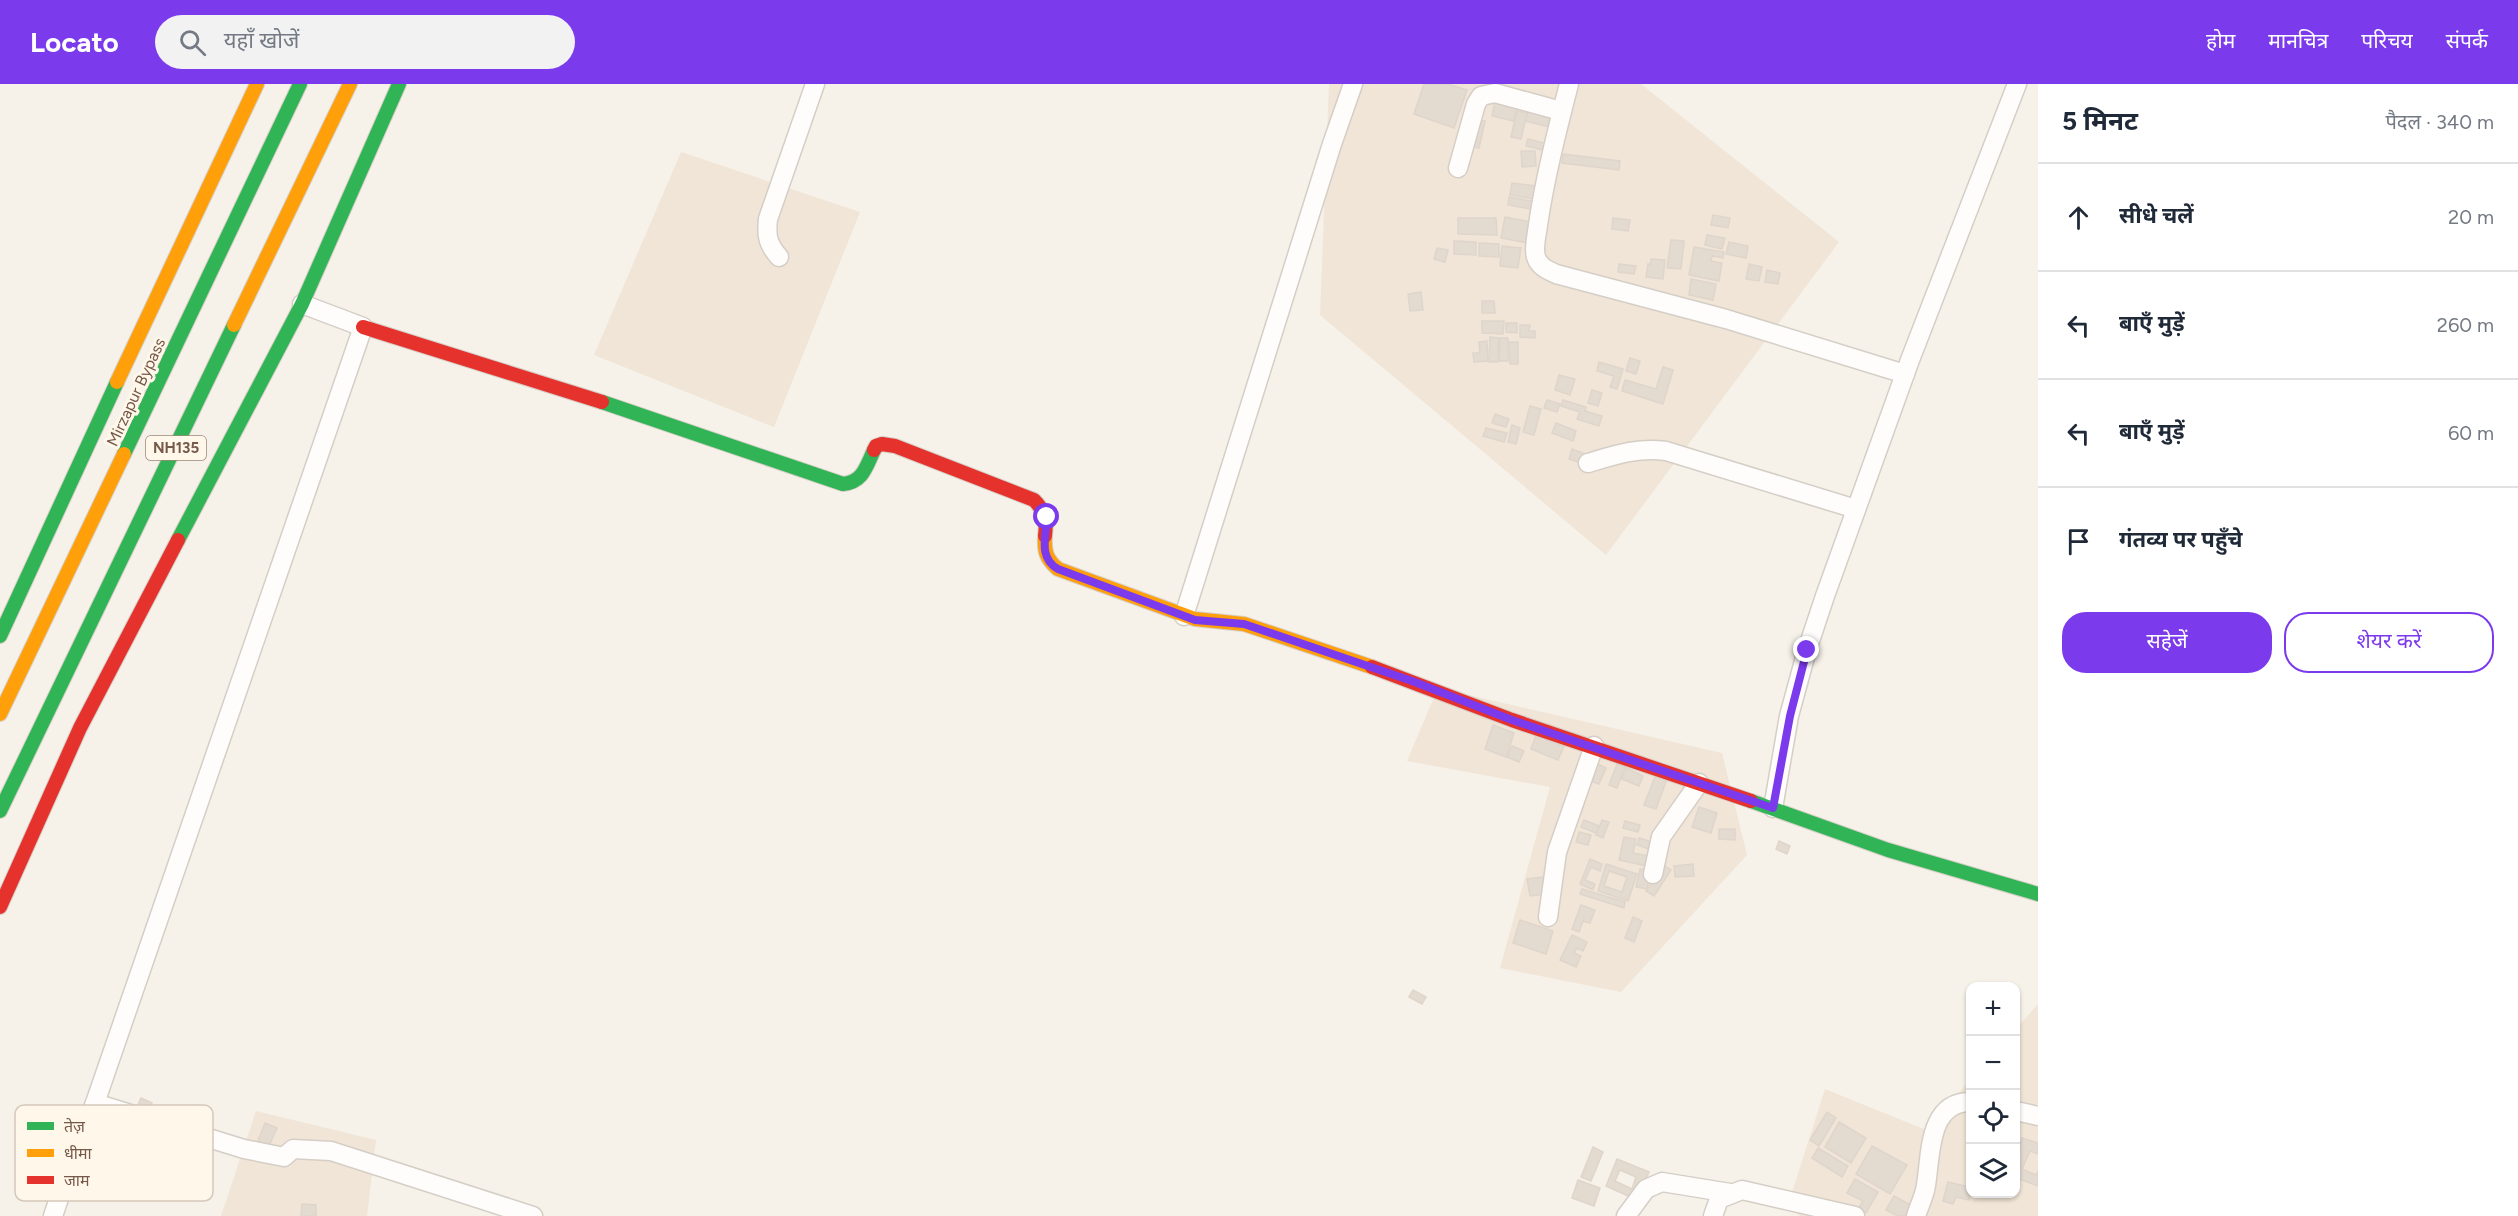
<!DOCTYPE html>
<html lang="hi">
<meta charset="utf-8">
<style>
body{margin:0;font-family:Figtree,"Noto Sans Devanagari",sans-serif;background:#f2f2f3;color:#1f2937}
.controls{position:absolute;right:18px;bottom:18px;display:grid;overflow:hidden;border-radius:12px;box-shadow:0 2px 4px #0004}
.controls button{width:54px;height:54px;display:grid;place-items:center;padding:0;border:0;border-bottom:2px solid #e0e1e3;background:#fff;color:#1f2937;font:30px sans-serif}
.stop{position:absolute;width:18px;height:18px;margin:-14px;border:4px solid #7c3aed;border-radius:50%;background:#fff}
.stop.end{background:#7c3aed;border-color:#fff;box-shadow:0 2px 6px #0008}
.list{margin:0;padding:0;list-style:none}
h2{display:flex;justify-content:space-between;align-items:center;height:78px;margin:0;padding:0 24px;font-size:26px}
h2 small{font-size:20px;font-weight:400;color:#747a83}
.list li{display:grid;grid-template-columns:39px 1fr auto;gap:18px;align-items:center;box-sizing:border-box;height:108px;padding:0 24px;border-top:2px solid #e0e1e3}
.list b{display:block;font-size:22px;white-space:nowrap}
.list em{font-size:20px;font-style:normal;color:#747a83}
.actions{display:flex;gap:12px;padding:18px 24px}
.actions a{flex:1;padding:14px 0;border:2px solid #7c3aed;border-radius:24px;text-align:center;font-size:21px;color:#7c3aed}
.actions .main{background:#7c3aed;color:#fff}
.icon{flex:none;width:33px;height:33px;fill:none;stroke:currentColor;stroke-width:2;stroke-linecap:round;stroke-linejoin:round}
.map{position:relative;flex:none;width:2038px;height:1132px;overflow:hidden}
header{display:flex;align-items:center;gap:36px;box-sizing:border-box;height:84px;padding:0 30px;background:#7c3aed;color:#fff}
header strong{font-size:28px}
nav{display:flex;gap:33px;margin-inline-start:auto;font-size:21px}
.search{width:420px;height:54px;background:#f2f2f3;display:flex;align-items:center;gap:15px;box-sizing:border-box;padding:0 21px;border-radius:33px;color:#747a83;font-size:22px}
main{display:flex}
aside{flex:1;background:#fff}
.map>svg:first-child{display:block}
</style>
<header>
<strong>Locato</strong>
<div class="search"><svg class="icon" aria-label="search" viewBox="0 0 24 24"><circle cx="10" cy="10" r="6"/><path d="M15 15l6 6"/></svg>यहाँ खोजें</div>
<nav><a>होम</a><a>मानचित्र</a><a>परिचय</a><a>संपर्क</a></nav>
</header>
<main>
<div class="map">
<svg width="2038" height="1132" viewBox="0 0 2038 1132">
<rect width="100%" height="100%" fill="#f6f2e9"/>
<!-- residential -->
<g fill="#f0e5d6">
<path d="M1329,0H1641L1839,158L1606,471L1320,231Z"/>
<path d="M681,68L860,128L774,343L594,271Z"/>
<path d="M1438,604L1722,669L1747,771L1621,908L1500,884L1550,703L1407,677Z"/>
<path d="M2038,920V1132H1800L1788,1121L1825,1005L1926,1046L1970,996V1110H2016V945Z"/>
<path d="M256,1027L376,1056L367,1132H221Z"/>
</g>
<!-- building -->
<g fill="#e3dad0" stroke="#dfd5cb" stroke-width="1.5" fill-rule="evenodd">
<path d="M1424,0H1448L1467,6L1454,44L1414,30Z"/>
<path d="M1495,17L1517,22L1514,37L1492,32Z"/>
<path d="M1528,26L1557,33L1554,44L1525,37Z"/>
<path d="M1517,27L1527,29L1521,55L1511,53Z"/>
<path d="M1474,35L1485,37L1479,64L1468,61Z"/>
<path d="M1528,55L1548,60L1547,67L1526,62Z"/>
<path d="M1521,67H1535L1536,82L1522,83Z"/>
<path d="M1563,70L1620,77L1619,86L1562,79Z"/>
<path d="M1512,99L1535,102L1533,115L1510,111Z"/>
<path d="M1509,113L1537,118L1536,126L1508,121Z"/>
<path d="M1713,131L1730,134L1728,144L1711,141Z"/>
<path d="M1505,133L1532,138L1528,159L1501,154Z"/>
<path d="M1458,134H1496L1497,151L1458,150Z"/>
<path d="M1613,134L1630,136L1628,147L1612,145Z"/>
<path d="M1707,151L1725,154L1722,165L1705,161Z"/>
<path d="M1671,156L1684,157L1681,185L1667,184Z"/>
<path d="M1454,157L1476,158V171L1454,170Z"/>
<path d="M1729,158L1748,162L1746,174L1726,170Z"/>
<path d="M1479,159L1499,160V173L1479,172Z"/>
<path d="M1502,162L1521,164L1518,184L1500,182Z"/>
<path d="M1694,163L1724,168L1723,174L1712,172L1711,177L1722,179L1719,197L1689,191Z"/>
<path d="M1437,164L1448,166L1445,178L1434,175Z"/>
<path d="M1651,175L1665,176L1663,195L1646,193L1648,180L1650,181Z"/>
<path d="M1619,180L1636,182L1634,190L1618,188Z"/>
<path d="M1749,180L1762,183L1759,197L1746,195Z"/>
<path d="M1767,186L1780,189L1778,200L1765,198Z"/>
<path d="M1691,195L1716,200L1713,216L1689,211Z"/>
<path d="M1421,208L1423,226L1410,227L1408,210Z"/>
<path d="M1482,217H1494L1495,229H1482Z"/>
<path d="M1482,237H1504L1503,250L1482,249Z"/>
<path d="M1506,239H1517V249L1506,248Z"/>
<path d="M1520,241H1530L1529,247H1535V254L1520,253Z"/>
<path d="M1490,253L1499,254L1498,278H1489Z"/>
<path d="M1500,254H1508V277H1499Z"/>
<path d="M1487,257L1488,277L1474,278L1473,269H1480L1479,258Z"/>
<path d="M1509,258H1518V280H1510Z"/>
<path d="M1630,274L1640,277L1636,290L1626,287Z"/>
<path d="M1599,278L1623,285L1617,305L1610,303L1614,292L1597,287Z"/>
<path d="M1663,283L1673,286L1663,320L1622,307L1625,296L1656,305Z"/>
<path d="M1559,291L1575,295L1570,311L1555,306Z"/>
<path d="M1592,306L1602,309L1598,322L1588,319Z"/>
<path d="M1547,316L1560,320L1557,328L1544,324Z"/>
<path d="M1563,316L1586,323L1585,327L1602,332L1599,342L1577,335L1580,328L1561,322Z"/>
<path d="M1530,322L1541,325L1534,351L1523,348Z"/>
<path d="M1495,330L1509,335L1506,343L1492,339Z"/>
<path d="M1556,339L1576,347L1573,357L1552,349Z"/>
<path d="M1512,341L1520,344L1516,360L1508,358Z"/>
<path d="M1486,344L1507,349L1504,358L1483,352Z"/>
<path d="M1572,365L1590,372L1587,381L1569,375Z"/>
<path d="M1493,641L1514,649L1506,673L1485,665Z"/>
<path d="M1536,651L1564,662L1558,676L1531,665Z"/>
<path d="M1512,662L1524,667L1519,678L1507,673Z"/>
<path d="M1598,680L1606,684L1599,700L1590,697Z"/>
<path d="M1617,680L1625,683L1617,704L1609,701Z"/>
<path d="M1626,684L1643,692L1639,702L1622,695Z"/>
<path d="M1656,690L1667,695L1656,725L1644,721Z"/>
<path d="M1699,723L1717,729L1711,749L1692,743Z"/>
<path d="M1584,736L1599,742L1596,749L1581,743Z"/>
<path d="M1602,736L1609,738L1603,754L1596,751Z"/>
<path d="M1625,737L1640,741L1638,748L1623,744Z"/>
<path d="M1719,745H1735V756L1719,755Z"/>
<path d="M1579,748L1591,751L1588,761L1576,758Z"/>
<path d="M1624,753L1636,755L1633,769L1649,772L1647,782L1619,776Z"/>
<path d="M1639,754L1652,758L1649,765L1637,761Z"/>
<path d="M1779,757L1790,762L1787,770L1776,765Z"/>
<path d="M1590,775L1602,780L1600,787L1591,783L1585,796L1595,800L1593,806L1580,800Z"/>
<path d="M1606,780L1637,790L1628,817L1598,807ZM1609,787L1627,793L1622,808L1604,802Z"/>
<path d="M1693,780L1694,792L1675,793L1674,782Z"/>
<path d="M1663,781L1671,786L1654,812L1646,807Z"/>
<path d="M1640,785L1651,787L1647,805L1636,803Z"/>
<path d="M1544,793L1546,810L1530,812L1527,795Z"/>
<path d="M1582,805L1625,818L1624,824L1580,810Z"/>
<path d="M1581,821L1595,826L1590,839L1583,837L1579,848L1572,845Z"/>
<path d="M1633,833L1642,837L1634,858L1625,854Z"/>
<path d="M1520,836L1553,847L1546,870L1513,859Z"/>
<path d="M1572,851L1587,858L1583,867L1577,864L1574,869L1581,872L1576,883L1560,876Z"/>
<path d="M1413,906L1426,913L1422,920L1409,913Z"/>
<path d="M141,1014L152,1019L148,1030L136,1025Z"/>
<path d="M1827,1028L1836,1034L1819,1062L1810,1056Z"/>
<path d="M1839,1038L1866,1054L1851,1079L1825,1063Z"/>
<path d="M265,1039L277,1044L268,1064L257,1059Z"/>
<path d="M2022,1054L2038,1059V1070L2030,1067L2022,1085L2036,1091L2038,1087V1102L2016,1094V1073Z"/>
<path d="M1872,1062L1907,1081L1890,1110L1856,1090Z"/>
<path d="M1593,1063L1603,1068L1591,1097L1581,1093Z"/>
<path d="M1818,1064L1848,1082L1842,1093L1812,1074Z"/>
<path d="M1617,1075L1649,1088L1637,1116L1606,1102ZM1620,1086L1636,1093L1632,1105L1615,1097Z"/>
<path d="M1855,1095L1878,1108L1866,1129L1858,1125L1863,1117L1847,1109Z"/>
<path d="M1578,1096L1600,1104L1594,1122L1572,1114Z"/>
<path d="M1948,1098L1970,1103L1969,1116L1956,1113L1953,1120L1943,1117Z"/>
<path d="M1894,1112L1916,1124L1912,1132H1898L1886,1126Z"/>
<path d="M302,1120L316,1121V1132H301Z"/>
</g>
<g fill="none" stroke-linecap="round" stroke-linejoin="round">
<defs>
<g id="street">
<path d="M1569,0C1557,47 1545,93 1538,141C1537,151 1533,163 1536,173C1539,183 1548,186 1556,190L1726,235L1905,290"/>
<path d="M1458,84L1476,20L1481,12L1495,9L1561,27"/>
<path d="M779,173C768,160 766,153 768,135L815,0"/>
<path d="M1588,379C1615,371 1638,363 1666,367L1856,425"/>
<path d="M1184,532L1332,60L1353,0"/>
<path d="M1773,724L1789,632L1807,566L1825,512L1910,276L2017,0"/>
<path d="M1653,790L1661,753L1699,699"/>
<path d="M1548,833L1557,768L1594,662"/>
<path d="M95,1019L244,1065L284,1073L293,1065L331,1067L533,1132"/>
<path d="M2016,1027L2038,1032"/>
<path d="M53,1132L76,1065L95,1019L363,243L302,220"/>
<path d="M1626,1132L1646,1105L1662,1098L1730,1109"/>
<path d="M1713,1132L1719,1115L1742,1106L1855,1132"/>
<path d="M1916,1132C1919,1122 1925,1111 1926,1101C1931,1071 1928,1018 1970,1018"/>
</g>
<g id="fast">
<path d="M602,318L843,400C863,398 866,383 874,366"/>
<path d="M124,370L300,0"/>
<path d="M178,456L302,220L399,0"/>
<path d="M0,552L117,298"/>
<path d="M1751,717L1888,766L2038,810"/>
<path d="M0,727L234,241"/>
</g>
<g id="slow">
<path d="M234,241L350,0"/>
<path d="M117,298L257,0"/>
<path d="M1045,452C1044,467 1046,475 1058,485L1195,535L1244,540L1372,583"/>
<path d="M0,630L124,370"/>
</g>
<g id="jam">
<path d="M363,243L602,318"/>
<path d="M874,366L876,362L882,360L895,362L1034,416C1045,427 1047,436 1045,452"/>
<path d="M1372,583L1512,636L1751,717"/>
<path d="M0,823L80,644L178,456"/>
</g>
</defs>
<!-- street casing -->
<use href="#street" stroke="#d5cec6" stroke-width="21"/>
<!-- fast casing -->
<use href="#fast" stroke="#d6cfc7" stroke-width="16"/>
<!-- slow casing -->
<use href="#slow" stroke="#d6cfc7" stroke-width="16"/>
<!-- jam casing -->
<use href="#jam" stroke="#d6cfc7" stroke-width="16"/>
<!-- street -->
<use href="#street" stroke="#fefdfc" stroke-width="18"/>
<!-- fast -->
<use href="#fast" stroke="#30b455" stroke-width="14"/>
<!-- slow -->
<use href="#slow" stroke="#ff9f0a" stroke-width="14"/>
<!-- jam -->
<use href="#jam" stroke="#e5322d" stroke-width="14"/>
</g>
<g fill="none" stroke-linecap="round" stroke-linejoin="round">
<!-- route -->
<path stroke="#7c3aed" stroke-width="8" d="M1047,433C1046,452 1038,474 1058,485L1195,536L1244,540L1412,597L1512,636L1773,724L1790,632L1807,566"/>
</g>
<g text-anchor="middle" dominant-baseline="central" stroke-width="6" stroke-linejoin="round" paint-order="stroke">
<!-- shield labels -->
<rect fill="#fff7ea" stroke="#9e8879" stroke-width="1.5" x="146" y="352" width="60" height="24" rx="4.5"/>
<g font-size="15" font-weight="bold" fill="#755949">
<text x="176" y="364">NH135</text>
</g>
<!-- street labels -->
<g font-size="16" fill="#755949" stroke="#fff7ea">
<text transform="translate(136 308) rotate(-65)">Mirzapur Bypass</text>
</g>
</g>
<!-- legend -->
<rect x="15" y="1021" width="198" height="96" rx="9" fill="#fff7ea" stroke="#d6c8ba" stroke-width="1.5"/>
<rect x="27" y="1038" width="27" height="8" fill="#30b455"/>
<rect x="27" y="1065" width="27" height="8" fill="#ff9f0a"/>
<rect x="27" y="1092" width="27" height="8" fill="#e5322d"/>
<g font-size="16" fill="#755949">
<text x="64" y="1048">तेज़</text>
<text x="64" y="1075">धीमा</text>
<text x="64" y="1102">जाम</text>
</g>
</svg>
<div class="controls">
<button>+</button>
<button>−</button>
<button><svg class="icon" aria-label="locate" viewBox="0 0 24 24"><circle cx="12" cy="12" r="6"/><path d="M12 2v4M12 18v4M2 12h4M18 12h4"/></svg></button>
<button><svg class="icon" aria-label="layers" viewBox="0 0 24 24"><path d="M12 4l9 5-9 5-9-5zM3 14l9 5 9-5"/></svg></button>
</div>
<div class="stop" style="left:1047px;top:433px"></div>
<div class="stop end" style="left:1807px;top:566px"></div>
</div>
<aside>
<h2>5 मिनट<small>पैदल · 340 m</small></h2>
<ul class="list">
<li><svg class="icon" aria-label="ahead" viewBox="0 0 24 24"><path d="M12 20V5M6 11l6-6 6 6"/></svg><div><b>सीधे चलें</b></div><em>20 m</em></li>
<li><svg class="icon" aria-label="left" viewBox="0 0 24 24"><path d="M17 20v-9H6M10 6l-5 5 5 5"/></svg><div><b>बाएँ मुड़ें</b></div><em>260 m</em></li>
<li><svg class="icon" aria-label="left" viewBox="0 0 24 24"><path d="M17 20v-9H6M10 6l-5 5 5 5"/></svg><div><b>बाएँ मुड़ें</b></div><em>60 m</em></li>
<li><svg class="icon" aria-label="arrive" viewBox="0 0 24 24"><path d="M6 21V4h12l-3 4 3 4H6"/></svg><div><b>गंतव्य पर पहुँचे</b></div></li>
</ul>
<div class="actions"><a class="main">सहेजें</a><a>शेयर करें</a></div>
</aside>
</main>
